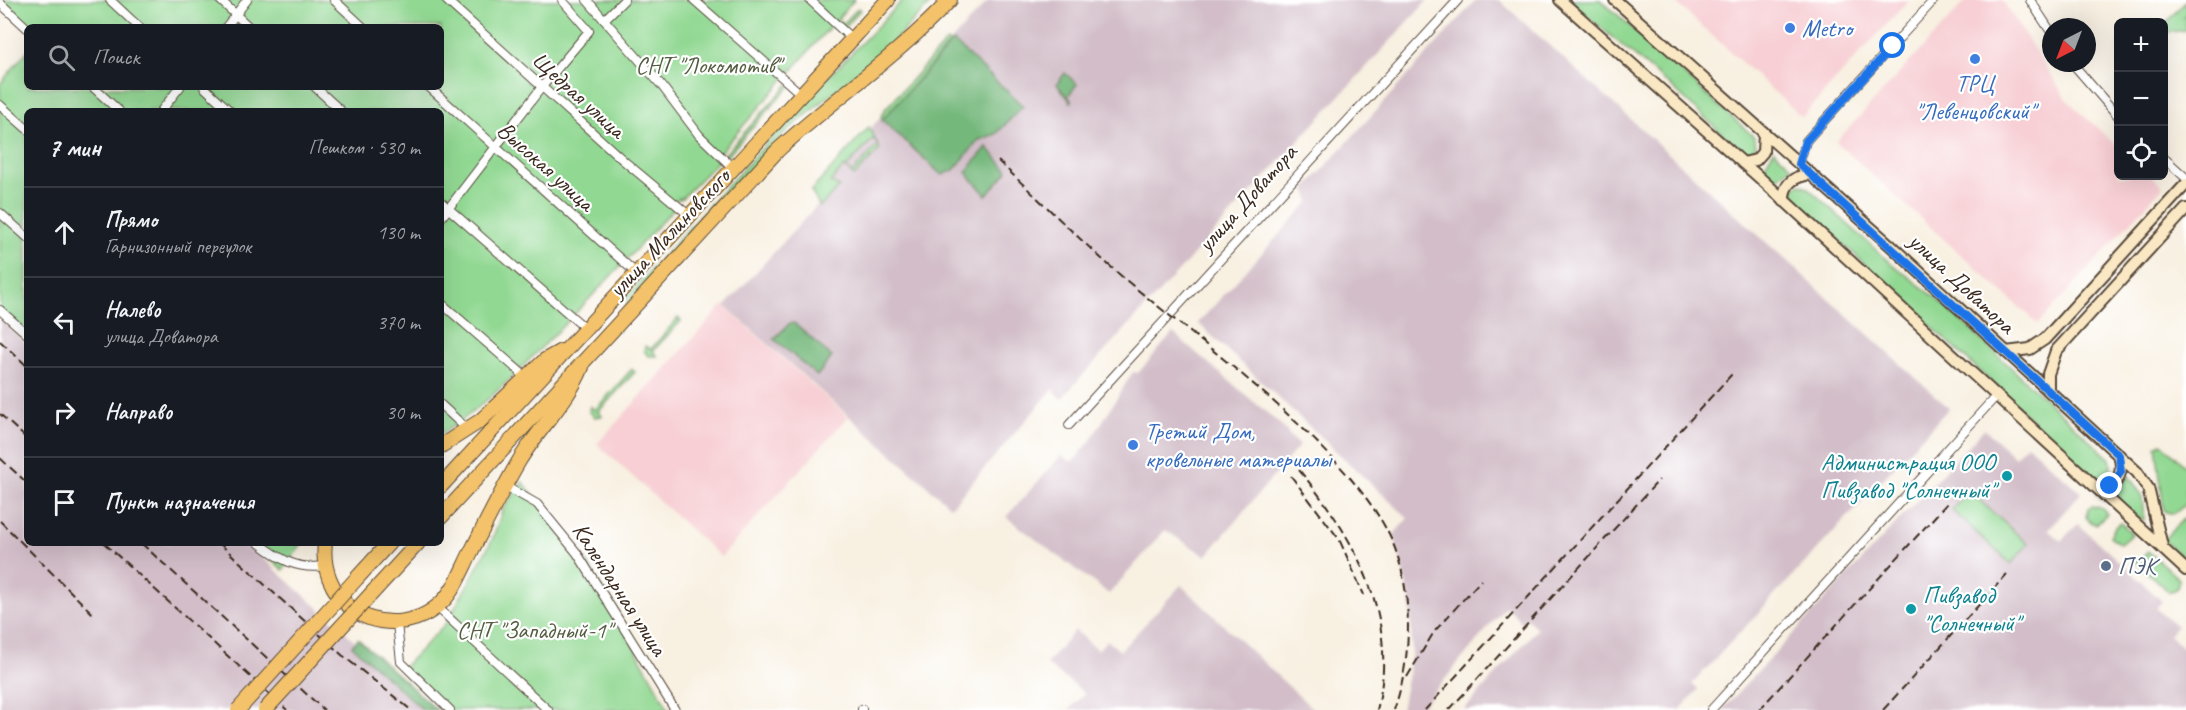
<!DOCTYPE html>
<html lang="ru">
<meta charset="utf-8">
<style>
body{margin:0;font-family:Caveat,sans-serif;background:#20242c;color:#f1f3f6}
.controls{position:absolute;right:18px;top:18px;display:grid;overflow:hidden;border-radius:9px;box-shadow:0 6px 24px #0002}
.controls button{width:54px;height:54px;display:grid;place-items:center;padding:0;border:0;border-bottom:2px solid #363941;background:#171b24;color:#f1f3f6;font:30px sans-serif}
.compass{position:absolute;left:2042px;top:18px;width:54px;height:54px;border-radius:50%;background:#171b24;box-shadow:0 6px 24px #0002;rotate:222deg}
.stop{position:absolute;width:18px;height:18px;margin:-14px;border:4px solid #1a73e8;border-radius:50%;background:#fff}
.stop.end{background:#1a73e8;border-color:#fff;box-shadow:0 2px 6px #0008}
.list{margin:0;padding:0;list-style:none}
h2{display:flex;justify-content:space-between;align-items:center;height:78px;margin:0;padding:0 24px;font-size:26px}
h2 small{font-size:20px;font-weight:400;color:#9ea1a6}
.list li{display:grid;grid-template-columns:39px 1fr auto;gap:18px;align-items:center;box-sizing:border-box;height:90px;padding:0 24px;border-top:2px solid #363941}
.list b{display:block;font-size:22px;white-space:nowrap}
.list p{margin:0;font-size:20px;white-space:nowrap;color:#9ea1a6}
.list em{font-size:20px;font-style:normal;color:#9ea1a6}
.icon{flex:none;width:33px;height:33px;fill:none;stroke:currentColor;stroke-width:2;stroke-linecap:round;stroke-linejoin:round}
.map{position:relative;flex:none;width:2186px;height:710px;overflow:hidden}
.search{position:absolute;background:#171b24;box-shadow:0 6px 24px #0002;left:24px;top:24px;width:420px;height:66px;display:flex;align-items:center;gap:15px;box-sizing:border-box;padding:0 21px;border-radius:9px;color:#9ea1a6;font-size:22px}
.panel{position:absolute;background:#171b24;box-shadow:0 6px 24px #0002;left:24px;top:108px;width:420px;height:438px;border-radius:9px}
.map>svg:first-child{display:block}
</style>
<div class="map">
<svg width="2186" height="710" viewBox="0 0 2186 710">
<rect width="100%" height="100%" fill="#fff"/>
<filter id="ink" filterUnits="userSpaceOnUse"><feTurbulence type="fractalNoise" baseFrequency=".0167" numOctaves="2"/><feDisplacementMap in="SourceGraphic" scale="12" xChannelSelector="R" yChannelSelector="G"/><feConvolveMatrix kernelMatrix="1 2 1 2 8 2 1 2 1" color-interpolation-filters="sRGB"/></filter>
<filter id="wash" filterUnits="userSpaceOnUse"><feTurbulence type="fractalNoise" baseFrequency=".008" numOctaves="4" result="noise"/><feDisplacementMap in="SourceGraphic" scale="24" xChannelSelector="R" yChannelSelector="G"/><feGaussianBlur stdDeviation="1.35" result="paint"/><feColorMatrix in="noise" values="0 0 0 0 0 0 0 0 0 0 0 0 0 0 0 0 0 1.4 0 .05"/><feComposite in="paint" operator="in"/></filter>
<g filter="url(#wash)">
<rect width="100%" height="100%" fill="#f8f0e1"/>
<!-- built -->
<g fill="#f7cfd4">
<path d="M1673,0H1909L1802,117Z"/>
<path d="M1967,0H2002L2068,101L2118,147V176H2151L2163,187L2038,324L1836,142Z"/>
<path d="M723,305L848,417L721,557L597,444Z"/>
</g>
<!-- industrial -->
<g fill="#d2bdc8">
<path d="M989,0H1428L1061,399L1053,389L951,507L725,306L831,190L822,181Z"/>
<path d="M1476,0H1499L1949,408L1692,684L1698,690L1680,710H1464L1537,629L1527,618L1522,623L1506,606L1419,710H1401L1412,652L1410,601L1394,534L1408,518L1198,323L1310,201L1305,189Z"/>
<path d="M0,319L27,344V543H246L432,710H240L235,705L231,710H0Z"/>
<path d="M1173,333L1281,425L1299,446L1206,556L1165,530L1109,594L1006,517L1061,456L1073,462L1091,440L1133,372L1138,373Z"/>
<path d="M1984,429L2015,457L2027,444L2081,493L2048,530L2061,541L2078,524L2162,601L2156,608L2177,626L2169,635L2186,651V710H1722Z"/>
<path d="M1181,585L1314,710H1069L1085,693L1046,664L1075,630L1098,650L1107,640L1120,651Z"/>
</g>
<!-- green -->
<g fill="#91d892" stroke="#668158" stroke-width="1.5" fill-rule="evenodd">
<path d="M0,0H854L838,18L843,24L858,8L860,10L844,28L835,21L716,157L719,160L681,199L679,198L673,205L675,207C630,256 587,303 539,350C508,381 479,411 441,434V111H27V338L0,314V84L27,51V87H441V27H30Z"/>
<path d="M903,0H934L888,47L780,137L627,304L623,300L808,98Z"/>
<path d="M1568,0H1601L1754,137L1756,144L1753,150L1742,152L1668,84Z"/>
<path d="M2186,0V15L2183,17H2186V30L2164,33V25Z"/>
<path d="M947,41L950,43L882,120L881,116L886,108Z"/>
<path d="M788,84L790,86L727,156L725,154Z"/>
<path d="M869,127L880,149L854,176L844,167L830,182L839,187L820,207L811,191ZM873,139L878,145L852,173L846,168Z"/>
<path d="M1774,150L1792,167L1780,175L1774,186L1756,170L1765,165Z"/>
<path d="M1800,184L1807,187L1887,260L1936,298L2110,459C2113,469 2108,477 2098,479L2094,478L1793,197V189Z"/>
<path d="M678,318L681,321L653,351L657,356H648L644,350L645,346L651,349Z"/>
<path d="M632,369L635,372L598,412L602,416L595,417L589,411L590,406L595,410Z"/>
<path d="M2162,443L2186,468V503C2178,511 2175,516 2164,511L2156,446Z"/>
<path d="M2129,476L2142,496L2144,520L2135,517L2112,494L2121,487Z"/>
<path d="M523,482L588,563L669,710H445L401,670L447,622L492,540L503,509Z"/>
<path d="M1969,491L2028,544L2011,564L1952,510Z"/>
<path d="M2092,506L2101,508L2107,514L2096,524L2091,523L2086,517L2088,508Z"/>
<path d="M2183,519L2186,522V561L2163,540Z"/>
<path d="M2121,523L2132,534L2120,544L2110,536L2115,527Z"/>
<path d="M253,543H302L283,570Z"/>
<path d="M2148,551L2179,579L2177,589L2169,592L2132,559L2141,560Z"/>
</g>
<!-- forest -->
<g fill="#74b87c" stroke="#58714d" stroke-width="1.5">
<path d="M953,41L1023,106L996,134L979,140L954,170L942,175L882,120Z"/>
<path d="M1065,73L1077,84L1068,96L1072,101L1071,102L1057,84Z"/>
<path d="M987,147L1008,171L986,195L966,172Z"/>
<path d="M794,323L832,357L817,376L774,339L789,324Z"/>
<path d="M358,639L437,710H423L352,646Z"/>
</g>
</g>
<g filter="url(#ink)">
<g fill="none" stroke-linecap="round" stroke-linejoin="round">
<defs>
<g id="street">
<path d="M110,0L139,27"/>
<path d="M220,0L249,27"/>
<path d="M334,0L363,27"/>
<path d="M446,0L624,161L690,216"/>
<path d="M587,0L662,86L699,135L733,168"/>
<path d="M694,0L801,94"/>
<path d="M810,0L852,39"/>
<path d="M2030,0L2051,32"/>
<path d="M0,3L27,28"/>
<path d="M604,20L624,0"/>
<path d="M226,27L247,0"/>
<path d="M2072,63L2118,116"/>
<path d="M93,87L119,111"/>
<path d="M204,87L230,111"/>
<path d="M315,87L341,111"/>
<path d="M429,87L637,274"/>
<path d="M0,105L27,129"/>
<path d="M161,111L180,87"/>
<path d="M2164,158L2186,178"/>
<path d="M1799,164L1806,141L1814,132L1934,0"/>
<path d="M441,202L586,329"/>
<path d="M0,213L27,237"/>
<path d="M441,218L541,88L589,31L562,0"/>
<path d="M441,303L526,377"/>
<path d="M0,310L27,334"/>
<path d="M441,405L468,430"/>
<path d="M1069,425L1458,0"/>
<path d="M505,486L537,504L577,553L675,710"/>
<path d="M259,543C281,560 297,570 325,566"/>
<path d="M437,607L548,710"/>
<path d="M397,623L401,662L450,710"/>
<path d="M862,709V710"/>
<path d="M1711,710L1997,395"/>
</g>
<g id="secondary">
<path d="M1560,0L1761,179L2186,570"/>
<path d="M1615,0L1890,245L2137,472L2148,488L2162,546"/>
<path d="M1743,163L1756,160L1763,152L1764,134"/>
<path d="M1784,201C1783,183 1795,176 1811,174"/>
<path d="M2006,352L2030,349L2045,339L2186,184"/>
<path d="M2048,390V374L2056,351L2186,209"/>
<path d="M2099,488C2119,489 2124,470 2119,455"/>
</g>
<g id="highway">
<path d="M441,446L480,421L545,360L561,351"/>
<path d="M441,486L888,0"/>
<path d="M441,517L777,151C833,99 897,57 950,0"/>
<path d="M325,543C322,567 331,592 351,608C378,629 418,626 442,602C455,589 462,570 470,554C486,523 501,491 519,461C538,429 568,402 582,367"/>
<path d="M358,577L389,543"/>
<path d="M373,592L418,543"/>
</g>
</defs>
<!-- street casing -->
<use href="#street" stroke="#57483b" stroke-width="10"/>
<!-- secondary casing -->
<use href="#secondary" stroke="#57483b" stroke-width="14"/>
<!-- highway casing -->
<use href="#highway" stroke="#57483b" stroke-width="16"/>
<!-- street -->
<use href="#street" stroke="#fff" stroke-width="8"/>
<!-- secondary -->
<use href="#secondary" stroke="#fae7c3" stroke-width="10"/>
<!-- highway -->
<use href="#highway" stroke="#f3c26a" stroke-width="14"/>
<!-- rail -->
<g stroke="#3b2a1e" stroke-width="2" stroke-dasharray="9 4.5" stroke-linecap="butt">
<path d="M998,161C1048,207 1096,257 1149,299C1220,357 1369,467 1397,554C1413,603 1411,661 1394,710"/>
<path d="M0,341L27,366"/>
<path d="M0,414L27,439"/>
<path d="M0,458L27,483"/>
<path d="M1299,470C1356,538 1400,619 1377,710"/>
<path d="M1291,476L1339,539L1364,595"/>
<path d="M0,521L95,616"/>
<path d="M104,543L287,710"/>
<path d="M141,543L324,710"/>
<path d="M219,543L342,655L411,710"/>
<path d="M1407,677L1434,632L1481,580"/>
<path d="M1425,710L1732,374"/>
<path d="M1449,710L1659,480"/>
<path d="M1759,710L1949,501"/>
<path d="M1883,710L2007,574"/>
</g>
<defs>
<g id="highway-bridge">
<path d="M238,710L358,577"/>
<path d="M265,710L373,592"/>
</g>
</defs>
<!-- highway-bridge casing -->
<use href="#highway-bridge" stroke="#57483b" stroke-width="16" stroke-linecap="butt"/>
<!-- highway-bridge -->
<use href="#highway-bridge" stroke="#f3c26a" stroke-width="14"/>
</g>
</g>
<g fill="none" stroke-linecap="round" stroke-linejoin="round" filter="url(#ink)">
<!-- route -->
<path stroke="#1a73e8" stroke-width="8" d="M1893,46L1814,132L1806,141L1799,164L2119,455L2121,472L2110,486"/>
</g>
<!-- markers -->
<g fill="#3f7fe0" stroke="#fff" stroke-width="2">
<circle cx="1790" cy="28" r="6"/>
<circle cx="1975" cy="59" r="6"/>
<circle cx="1133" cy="445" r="6"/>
</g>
<g fill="#0f9aa8" stroke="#fff" stroke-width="2">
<circle cx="2007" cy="476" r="6"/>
<circle cx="1911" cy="609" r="6"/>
</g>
<circle fill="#5c6f8a" stroke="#fff" stroke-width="2" cx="2106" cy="566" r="6"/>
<g text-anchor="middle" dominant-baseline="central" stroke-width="4.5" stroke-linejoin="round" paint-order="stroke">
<!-- shop labels -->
<g font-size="24" fill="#366cbe" stroke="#fff" text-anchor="start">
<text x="1802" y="28">Metro</text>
<text x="1975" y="83" text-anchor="middle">ТРЦ<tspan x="1975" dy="28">"Левенцовский"</tspan></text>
<text x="1145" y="431">Третий Дом,<tspan x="1145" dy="28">кровельные материалы</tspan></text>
</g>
<!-- park labels -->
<g font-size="24" fill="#555e41" stroke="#fff">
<text x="708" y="65">СНТ "Локомотив"</text>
<text x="534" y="630">СНТ "Западный-1"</text>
</g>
<!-- street labels -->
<g font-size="24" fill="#3b2a1e" stroke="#fff">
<text transform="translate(579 95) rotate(42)">Щедрая улица</text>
<text transform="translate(546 166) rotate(42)">Высокая улица</text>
<text transform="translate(1247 198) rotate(-48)">улица Доватора</text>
<text transform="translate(669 233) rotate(-47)">улица Малиновского</text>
<text transform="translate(1962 283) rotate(43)">улица Доватора</text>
<text transform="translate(620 589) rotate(57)">Календарная улица</text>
</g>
<!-- culture labels -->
<g font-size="24" fill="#0d838f" stroke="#fff" text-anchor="end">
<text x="1995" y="462">Администрация ООО<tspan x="1995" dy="28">Пивзавод "Солнечный"</tspan></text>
<text x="1923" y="595" text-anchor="start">Пивзавод<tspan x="1923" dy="28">"Солнечный"</tspan></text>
</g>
<!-- service labels -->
<g font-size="24" fill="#4e5e75" stroke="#fff" text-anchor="start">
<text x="2118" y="566">ПЭК</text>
</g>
</g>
</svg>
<div class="controls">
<button>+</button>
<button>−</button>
<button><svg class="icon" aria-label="locate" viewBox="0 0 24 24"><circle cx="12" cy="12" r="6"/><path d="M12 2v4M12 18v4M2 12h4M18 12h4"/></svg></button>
</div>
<svg class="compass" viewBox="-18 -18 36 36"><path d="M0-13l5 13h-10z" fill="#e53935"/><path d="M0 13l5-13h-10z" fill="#9ea1a6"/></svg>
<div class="stop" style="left:1893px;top:46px"></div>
<div class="stop end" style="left:2110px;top:486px"></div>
<div class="search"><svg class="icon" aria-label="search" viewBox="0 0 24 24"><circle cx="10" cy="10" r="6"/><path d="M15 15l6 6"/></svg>Поиск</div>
<section class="panel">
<h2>7 мин<small>Пешком · 530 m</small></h2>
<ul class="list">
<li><svg class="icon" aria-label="ahead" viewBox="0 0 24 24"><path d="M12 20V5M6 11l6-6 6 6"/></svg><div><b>Прямо</b><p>Гарнизонный переулок</p></div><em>130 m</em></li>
<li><svg class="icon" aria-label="left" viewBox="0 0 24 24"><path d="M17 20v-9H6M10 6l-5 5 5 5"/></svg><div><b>Налево</b><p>улица Доватора</p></div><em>370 m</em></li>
<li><svg class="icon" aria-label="right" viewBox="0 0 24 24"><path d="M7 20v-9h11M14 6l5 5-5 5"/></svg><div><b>Направо</b></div><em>30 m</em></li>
<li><svg class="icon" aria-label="arrive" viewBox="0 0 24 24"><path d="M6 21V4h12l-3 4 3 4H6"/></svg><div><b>Пункт назначения</b></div></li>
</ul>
</section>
</div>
